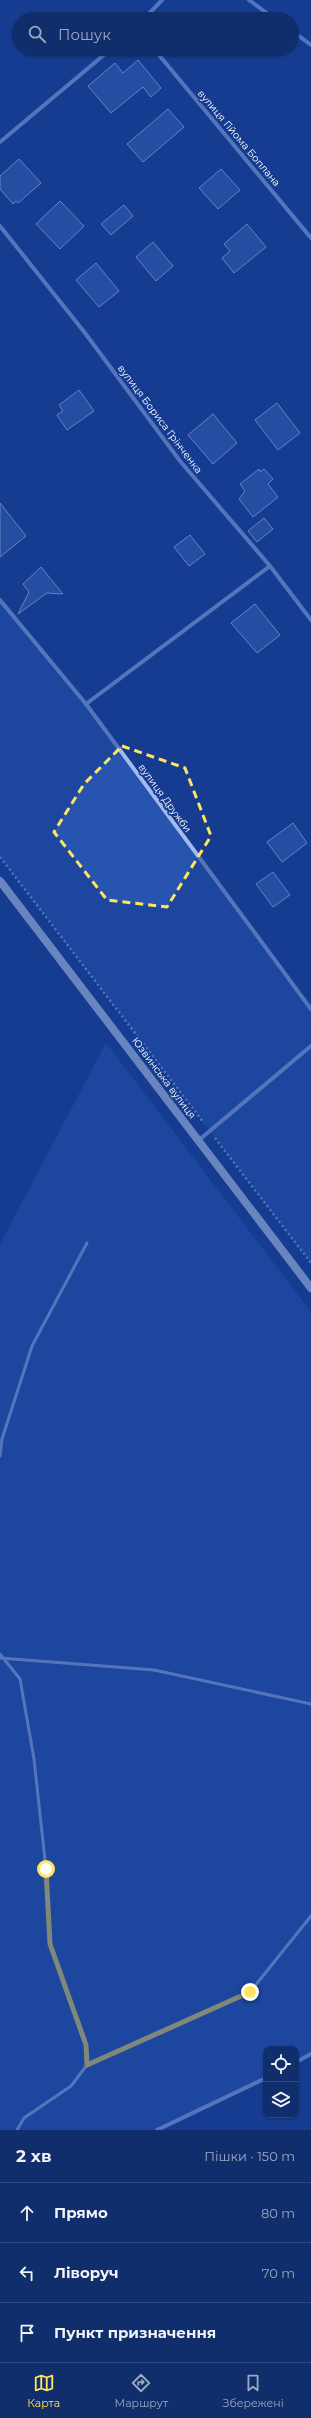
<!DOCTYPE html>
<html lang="uk">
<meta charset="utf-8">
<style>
body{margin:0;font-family:Montserrat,sans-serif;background:#193572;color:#f1f3f6}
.controls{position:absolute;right:12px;bottom:12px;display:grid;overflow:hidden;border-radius:8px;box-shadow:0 1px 3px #0004}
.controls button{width:36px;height:36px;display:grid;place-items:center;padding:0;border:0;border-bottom:1px solid #30497f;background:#102d6c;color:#f1f3f6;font:20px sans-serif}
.stop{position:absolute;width:12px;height:12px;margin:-9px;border:3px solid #ffe460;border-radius:50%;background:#fff}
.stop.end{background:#ffe460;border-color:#fff;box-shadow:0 1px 4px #0008}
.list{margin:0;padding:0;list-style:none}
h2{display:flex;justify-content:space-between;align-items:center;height:52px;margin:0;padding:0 16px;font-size:17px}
h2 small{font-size:13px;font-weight:400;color:#9ca8c2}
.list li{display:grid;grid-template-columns:26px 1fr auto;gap:12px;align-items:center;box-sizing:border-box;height:60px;padding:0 16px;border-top:1px solid #30497f}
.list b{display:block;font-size:15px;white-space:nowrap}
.list em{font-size:13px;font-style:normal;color:#9ca8c2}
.icon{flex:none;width:22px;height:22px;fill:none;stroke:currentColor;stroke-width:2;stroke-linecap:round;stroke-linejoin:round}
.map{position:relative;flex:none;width:311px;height:2130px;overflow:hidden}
.search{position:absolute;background:#102d6c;box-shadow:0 1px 3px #0004;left:12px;right:12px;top:12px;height:44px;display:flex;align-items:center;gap:10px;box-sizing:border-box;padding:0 14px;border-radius:22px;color:#9ca8c2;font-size:15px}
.sheet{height:232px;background:#102d6c}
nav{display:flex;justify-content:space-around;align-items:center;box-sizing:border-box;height:56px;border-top:1px solid #30497f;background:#102d6c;font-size:11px;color:#9ca8c2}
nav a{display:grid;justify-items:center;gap:2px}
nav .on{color:#ffe460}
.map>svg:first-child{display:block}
</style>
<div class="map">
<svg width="311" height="2130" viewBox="0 0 311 2130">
<rect width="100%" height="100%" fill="#153c90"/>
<!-- green -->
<g fill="#2754af">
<path d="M0,600L86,704L311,1009V1263L0,857Z"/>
<path d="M106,1043L311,1312V2054L296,2062V2049H266V2078L157,2130H0V1244Z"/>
</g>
<!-- building -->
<g fill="#3962b7" stroke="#c7d9fc">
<path d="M138,60L161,88L151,97L143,87L111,113L88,86L115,63L123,73Z"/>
<path d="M168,109L184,127L143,162L127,144Z"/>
<path d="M19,159L41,183L18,203L16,201L13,204L0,189V176Z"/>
<path d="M221,169L240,190L218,209L199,188Z"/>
<path d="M60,201L84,226L60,249L36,224Z"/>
<path d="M124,205L133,216L111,235L101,224Z"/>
<path d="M247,224L266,247L234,273L222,258L230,251L224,244Z"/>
<path d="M153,242L173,266L156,281L136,257Z"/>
<path d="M96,263L119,291L99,307L76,280Z"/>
<path d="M79,390L94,411L67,430L57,415L63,411L59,405Z"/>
<path d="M277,403L300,433L278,450L255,420Z"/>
<path d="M213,414L237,443L213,464L188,435Z"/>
<path d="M259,469L260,472L264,469L273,479L268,484L278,497L253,517L239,499L245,491L240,484Z"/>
<path d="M0,503L26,536L0,557Z"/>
<path d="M264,518L273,529L257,542L248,531Z"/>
<path d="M190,535L205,554L189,566L174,547Z"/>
<path d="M41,567L63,594L47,593L18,614L29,592L23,584Z"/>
<path d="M255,604L280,635L257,653L231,623Z"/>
<path d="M293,823L307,843L282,862L267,842Z"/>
<path d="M273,872L290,895L273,907L256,884Z"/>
</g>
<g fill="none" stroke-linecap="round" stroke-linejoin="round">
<!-- path -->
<g stroke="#a1bbf1" stroke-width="2.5" stroke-dasharray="2 3" stroke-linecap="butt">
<path d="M0,857L204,1123"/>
<path d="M215,1138L311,1263"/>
</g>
<!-- service -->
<g stroke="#a1bbf1" stroke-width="3">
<path d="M0,1456L2,1439L32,1346L87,1243"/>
<path d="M0,1654L20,1679L34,1759L46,1869L50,1945L86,2045L87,2065L71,2086L24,2118L17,2130"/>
<path d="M0,1658L154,1670L311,1704"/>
<path d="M87,2065L250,1992L311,1916"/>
</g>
<!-- minor -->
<g stroke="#a1bbf1" stroke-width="4">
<path d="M249,0L275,19"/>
<path d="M144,19L162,0"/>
<path d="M292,31L311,45"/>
<path d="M154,49L311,238"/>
<path d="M0,142L111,49"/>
<path d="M0,226L85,333L180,461L270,566L311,620"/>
<path d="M0,600L86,704L311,1009"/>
<path d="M86,704L270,566"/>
<path d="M199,1140L311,1046"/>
<path d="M296,2062L311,2054"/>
<path d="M157,2130L266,2078"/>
</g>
<!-- secondary -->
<path stroke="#cfddfb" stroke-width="8" d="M0,881L311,1288"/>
</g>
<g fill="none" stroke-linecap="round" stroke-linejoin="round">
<!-- route -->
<path stroke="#ffe460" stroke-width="5" d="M46,1869L50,1944L86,2045L87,2065L250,1992"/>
</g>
<!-- marked area -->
<path d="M0 0H311V2130H0ZM122,746L185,768L211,836L167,907L107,900L54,832L84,784Z" fill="#153c90" fill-opacity=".55" fill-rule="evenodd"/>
<path fill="none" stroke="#ffe460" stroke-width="3" stroke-dasharray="8 5" stroke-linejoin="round" d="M122,746L185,768L211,836L167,907L107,900L54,832L84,784Z"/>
<g text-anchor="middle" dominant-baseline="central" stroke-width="3.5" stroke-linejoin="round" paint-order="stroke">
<!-- street labels -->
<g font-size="10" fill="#fff" stroke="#153c90">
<text transform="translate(239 138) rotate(50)">вулиця Гійома Боплана</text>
<text transform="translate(160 419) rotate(53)">вулиця Бориса Грінченка</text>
<text transform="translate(165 798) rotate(54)">вулиця Дружби</text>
<text transform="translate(164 1078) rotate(53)">Юзвинська вулиця</text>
</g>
</g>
</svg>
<div class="controls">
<button><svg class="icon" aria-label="locate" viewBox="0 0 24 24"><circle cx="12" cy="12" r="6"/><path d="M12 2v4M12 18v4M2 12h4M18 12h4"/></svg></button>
<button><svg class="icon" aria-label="layers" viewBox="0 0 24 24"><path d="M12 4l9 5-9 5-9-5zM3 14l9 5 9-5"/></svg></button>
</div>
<div class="stop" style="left:46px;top:1869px"></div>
<div class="stop end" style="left:250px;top:1992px"></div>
<div class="search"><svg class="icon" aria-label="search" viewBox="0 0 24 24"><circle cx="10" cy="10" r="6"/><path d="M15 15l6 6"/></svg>Пошук</div>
</div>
<section class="sheet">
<h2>2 хв<small>Пішки · 150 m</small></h2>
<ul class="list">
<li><svg class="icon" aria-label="ahead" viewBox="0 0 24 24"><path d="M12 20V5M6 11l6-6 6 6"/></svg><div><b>Прямо</b></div><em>80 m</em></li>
<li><svg class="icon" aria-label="left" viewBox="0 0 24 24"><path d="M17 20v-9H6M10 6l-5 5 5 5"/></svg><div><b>Ліворуч</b></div><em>70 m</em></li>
<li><svg class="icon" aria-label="arrive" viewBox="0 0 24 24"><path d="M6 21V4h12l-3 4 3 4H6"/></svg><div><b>Пункт призначення</b></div></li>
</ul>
</section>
<nav>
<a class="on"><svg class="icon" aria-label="map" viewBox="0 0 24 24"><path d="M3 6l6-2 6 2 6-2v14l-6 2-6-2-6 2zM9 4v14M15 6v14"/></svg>Карта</a>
<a><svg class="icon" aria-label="directions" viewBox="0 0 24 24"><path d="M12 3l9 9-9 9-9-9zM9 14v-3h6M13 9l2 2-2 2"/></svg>Маршрут</a>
<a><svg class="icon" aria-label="saved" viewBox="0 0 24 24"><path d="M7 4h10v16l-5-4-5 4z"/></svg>Збережені</a>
</nav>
